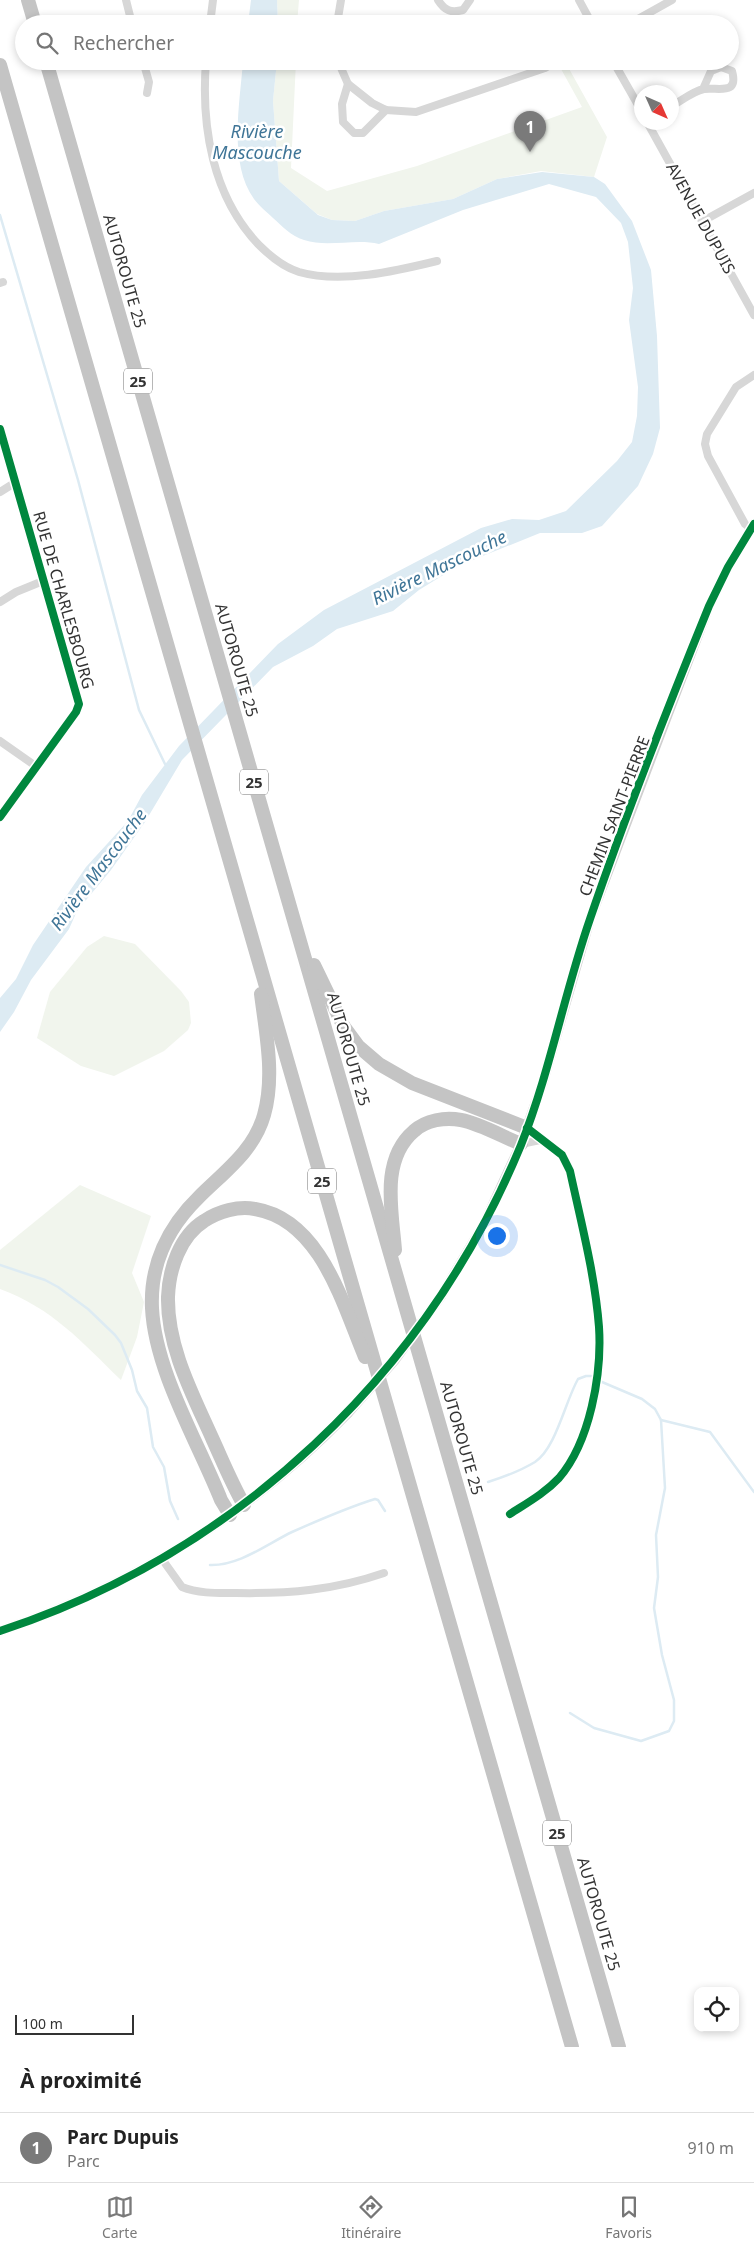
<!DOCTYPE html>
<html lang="fr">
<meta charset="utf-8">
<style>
body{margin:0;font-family:"Noto Sans",sans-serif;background:#f6f6f6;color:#222}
.controls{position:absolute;right:15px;bottom:15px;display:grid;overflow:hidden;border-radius:10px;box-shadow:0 2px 8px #0003}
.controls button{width:45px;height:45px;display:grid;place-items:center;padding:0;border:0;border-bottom:1px solid #e0e0e0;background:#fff;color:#222;font:25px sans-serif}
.compass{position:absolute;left:634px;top:85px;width:45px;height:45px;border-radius:50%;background:#fff;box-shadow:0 2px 8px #0003;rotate:135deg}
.scale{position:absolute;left:15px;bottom:12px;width:119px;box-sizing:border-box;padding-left:5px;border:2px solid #333;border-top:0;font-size:14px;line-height:18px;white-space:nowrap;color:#333;-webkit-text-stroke:4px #fff;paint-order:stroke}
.you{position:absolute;left:496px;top:1235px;width:18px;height:18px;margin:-12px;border:4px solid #fff;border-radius:50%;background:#1a73e8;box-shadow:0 0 0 8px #1a73e833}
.badge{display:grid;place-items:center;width:32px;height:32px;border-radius:50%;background:#7a7a7a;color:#fff;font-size:16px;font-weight:700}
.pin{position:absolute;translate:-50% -41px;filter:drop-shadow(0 1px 2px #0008)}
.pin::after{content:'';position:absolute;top:26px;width:18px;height:15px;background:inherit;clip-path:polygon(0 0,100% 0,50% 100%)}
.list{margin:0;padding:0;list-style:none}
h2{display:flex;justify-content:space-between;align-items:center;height:65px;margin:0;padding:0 20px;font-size:21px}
h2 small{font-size:16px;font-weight:400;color:#767676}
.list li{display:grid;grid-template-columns:32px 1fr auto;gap:15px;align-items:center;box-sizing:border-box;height:70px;padding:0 20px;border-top:1px solid #e0e0e0}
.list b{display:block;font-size:19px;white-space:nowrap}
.list p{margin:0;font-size:16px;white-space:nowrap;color:#767676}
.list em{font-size:16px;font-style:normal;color:#767676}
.icon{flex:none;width:28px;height:28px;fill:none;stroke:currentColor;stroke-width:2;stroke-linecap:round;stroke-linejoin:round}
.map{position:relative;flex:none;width:754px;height:2047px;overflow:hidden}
.search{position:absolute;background:#fff;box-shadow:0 2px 8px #0003;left:15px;right:15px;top:15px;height:55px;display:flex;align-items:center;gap:12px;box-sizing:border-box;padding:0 18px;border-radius:28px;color:#767676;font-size:19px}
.sheet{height:135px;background:#fff}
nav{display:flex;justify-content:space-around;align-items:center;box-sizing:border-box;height:70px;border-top:1px solid #e0e0e0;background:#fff;font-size:14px;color:#767676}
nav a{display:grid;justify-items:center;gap:2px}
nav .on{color:#7a7a7a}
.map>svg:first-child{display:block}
</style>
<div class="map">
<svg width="754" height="2047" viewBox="0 0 754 2047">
<rect width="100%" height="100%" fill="#fff"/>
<!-- green -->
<g fill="#f1f5ed">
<path d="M277,0H299L297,24H278Z"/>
<path d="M277,61H296L291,168L327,191L417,166L582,107L561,69L567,65L607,137L594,177L541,171L497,179L453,199L384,211L355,221L332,220L317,214L279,181L273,101Z"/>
<path d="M104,936L135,944L181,991L189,1002L191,1023L188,1030L164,1051L114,1076L81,1066L37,1038L50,992L87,947Z"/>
<path d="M80,1185L151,1216L132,1273L144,1302L137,1337L121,1380C82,1342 52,1308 0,1289V1250Z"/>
</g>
<!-- water -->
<g fill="#ddebf3">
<path d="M251,0H277L278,24H248Z"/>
<path d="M243,61H277L273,101L279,181L318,215L332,220L355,221L384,211L453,199L497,179L542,172L594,177L605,184L632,221L651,270L657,336L660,428L653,454L638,486L602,526L582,533H540L458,566L419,590L393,611L337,629L313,646L273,667L182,760L145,822L111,870L77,911L69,929L31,980L14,1012L0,1032V998L16,979L33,945L86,867L128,821L142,795L179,746L278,644L324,610L481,528L512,519L539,520L566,511L617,461L632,442L637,416L638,387L629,320L633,288L628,242L621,223L596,197L549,184L463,210L379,244C355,238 328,248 304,240C291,236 282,226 273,218C267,212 259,206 254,199C228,163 240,103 243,61Z"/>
</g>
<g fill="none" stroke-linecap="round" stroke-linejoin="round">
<!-- stream -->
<g stroke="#ddebf3" stroke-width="2.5">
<path d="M0,215L78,480L139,710L165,764"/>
<path d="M0,1265L45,1280L58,1287L88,1309L115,1335L121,1343L132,1370L137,1391L147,1408L153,1447L164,1467L170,1501L178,1519"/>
<path d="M661,1420L710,1432L754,1492"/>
<path d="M488,1482C504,1477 520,1471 535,1462C556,1448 565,1402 578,1379L586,1376H591"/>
<path d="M210,1565C239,1566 267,1544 292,1532C319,1520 346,1508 375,1499L378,1500L385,1511"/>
<path d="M570,1713L594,1728L641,1741L669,1731L674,1721V1700L662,1655L654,1608L658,1577L656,1535L665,1488L661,1420L655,1409L642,1399L602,1382"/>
</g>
<!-- street -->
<g stroke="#d7d7d7" stroke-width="8">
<path d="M126,0L132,24"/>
<path d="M438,0C445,11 451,13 463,10L470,0"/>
<path d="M579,0L592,24"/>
<path d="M210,24L213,0"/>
<path d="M337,24L341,0"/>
<path d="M629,24L672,0"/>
<path d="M143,61L149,82L147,93"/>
<path d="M206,61C201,126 212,196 259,245C271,257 283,267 299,272C341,284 396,271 437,261"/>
<path d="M338,61L348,84L372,103L386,110L416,112L545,68L557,61"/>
<path d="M613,61L642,112"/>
<path d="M348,84L342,104L343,122L354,133H363L386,110"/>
<path d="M672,106C681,101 693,91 704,89C718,87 739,96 732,71L721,67L711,71L703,89"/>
<path d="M647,122L754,315"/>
<path d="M703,221L754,193"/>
<path d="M0,283L3,282"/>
<path d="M0,429L79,704L76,712L0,817"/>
<path d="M0,492L16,482"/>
<path d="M751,529L745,524L708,456L705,444L707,434L736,387L754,375"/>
<path d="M0,602L16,592L43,581"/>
<path d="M0,741L37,767"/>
<path d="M521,1144L540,1140"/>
<path d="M510,1514C527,1503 545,1493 559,1478C590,1442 602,1374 599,1327C595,1275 581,1222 570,1171L562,1155L527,1128"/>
<path d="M162,1559L182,1587C199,1594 219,1593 236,1593C288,1594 335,1590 384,1573"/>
</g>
<!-- secondary -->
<g stroke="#d0d0d0" stroke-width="10">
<path d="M441,1296L484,1224L521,1144L542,1085L590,919L709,606L728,567L754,524"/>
<path d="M0,1631C132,1587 251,1513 348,1413"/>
</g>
<!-- highway -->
<g stroke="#c4c4c4" stroke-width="14">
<path d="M28,0L35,24"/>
<path d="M46,61L619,2047"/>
<path d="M0,65L572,2047"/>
<path d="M314,965L344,1027L358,1046L379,1064L412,1083L527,1128"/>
<path d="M395,1250C392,1211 380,1160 414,1131C426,1120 445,1117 461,1120C481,1124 501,1136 521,1144"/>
<path d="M244,1505C232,1484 223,1462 213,1440C193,1395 167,1347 168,1297C169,1269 180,1236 204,1221C219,1211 238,1206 255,1209C321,1220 343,1305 365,1357"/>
<path d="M230,1515L221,1500C198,1442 155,1371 152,1308C150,1265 168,1227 199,1197C224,1172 254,1151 264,1115C275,1076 266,1034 261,994"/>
</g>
<!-- secondary-bridge -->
<path stroke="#d0d0d0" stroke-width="10" d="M348,1413L394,1361L441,1296"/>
<defs>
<g id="cycleway">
<path d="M0,429L79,704L76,712L0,817"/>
<path d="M510,1514C527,1503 545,1493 559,1478C590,1442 602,1374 599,1327C595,1275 581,1222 570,1171L562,1155L527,1128"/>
<path d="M0,1631C237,1553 426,1375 521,1145C550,1072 564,994 590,919C626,814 667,709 709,606L728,567L754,524"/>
</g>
</defs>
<!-- cycleway casing -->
<use href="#cycleway" stroke="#fff" stroke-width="11"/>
<!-- cycleway -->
<use href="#cycleway" stroke="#00873e" stroke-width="8"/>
</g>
<g text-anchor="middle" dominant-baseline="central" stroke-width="5" stroke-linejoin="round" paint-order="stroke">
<!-- shield labels -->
<g fill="#fff" stroke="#707070" stroke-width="1">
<rect x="124" y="368.5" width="28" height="25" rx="4"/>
<rect x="240" y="769.5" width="28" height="25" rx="4"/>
<rect x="308" y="1168.5" width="28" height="25" rx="4"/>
<rect x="543" y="1820.5" width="28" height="25" rx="4"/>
</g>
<g font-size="15" font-weight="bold" fill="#333">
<text x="138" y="381">25</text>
<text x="254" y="782">25</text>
<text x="322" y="1181">25</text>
<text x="557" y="1833">25</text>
</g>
<!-- street labels -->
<g font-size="16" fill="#333" stroke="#fff">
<text transform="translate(701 218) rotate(61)">AVENUE DUPUIS</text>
<text transform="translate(125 271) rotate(74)">AUTOROUTE 25</text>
<text transform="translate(64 600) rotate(74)">RUE DE CHARLESBOURG</text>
<text transform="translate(237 660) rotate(74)">AUTOROUTE 25</text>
<text transform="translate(614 816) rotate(-69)">CHEMIN SAINT-PIERRE</text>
<text transform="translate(349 1049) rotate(74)">AUTOROUTE 25</text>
<text transform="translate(462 1438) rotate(74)">AUTOROUTE 25</text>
<text transform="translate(599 1914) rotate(74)">AUTOROUTE 25</text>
</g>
<!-- water labels -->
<g font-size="18" font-style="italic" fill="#3f7597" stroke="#fff">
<text x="257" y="131">Rivière<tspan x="257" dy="21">Mascouche</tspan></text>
<text transform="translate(439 567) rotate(-26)">Rivière Mascouche</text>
<text transform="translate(98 869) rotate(-53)">Rivière Mascouche</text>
</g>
</g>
</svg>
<div class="controls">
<button><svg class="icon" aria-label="locate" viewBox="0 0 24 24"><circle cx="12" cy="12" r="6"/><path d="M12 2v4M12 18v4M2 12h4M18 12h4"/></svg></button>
</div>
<svg class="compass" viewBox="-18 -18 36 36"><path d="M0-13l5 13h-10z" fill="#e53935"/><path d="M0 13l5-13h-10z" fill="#767676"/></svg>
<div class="scale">100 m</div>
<div class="you"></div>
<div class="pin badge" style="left:530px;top:152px">1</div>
<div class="search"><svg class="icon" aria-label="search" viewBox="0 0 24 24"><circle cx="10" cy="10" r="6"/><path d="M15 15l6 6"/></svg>Rechercher</div>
</div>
<section class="sheet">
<h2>À proximité<small></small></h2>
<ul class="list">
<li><span class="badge">1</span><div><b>Parc Dupuis</b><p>Parc</p></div><em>910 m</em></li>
</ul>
</section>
<nav>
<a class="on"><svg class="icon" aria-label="map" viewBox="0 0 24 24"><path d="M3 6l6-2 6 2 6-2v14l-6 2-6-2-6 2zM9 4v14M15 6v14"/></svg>Carte</a>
<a><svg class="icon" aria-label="directions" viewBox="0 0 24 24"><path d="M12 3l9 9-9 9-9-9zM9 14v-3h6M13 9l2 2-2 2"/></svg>Itinéraire</a>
<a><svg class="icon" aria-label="saved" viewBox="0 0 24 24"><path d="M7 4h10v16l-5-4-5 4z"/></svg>Favoris</a>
</nav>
